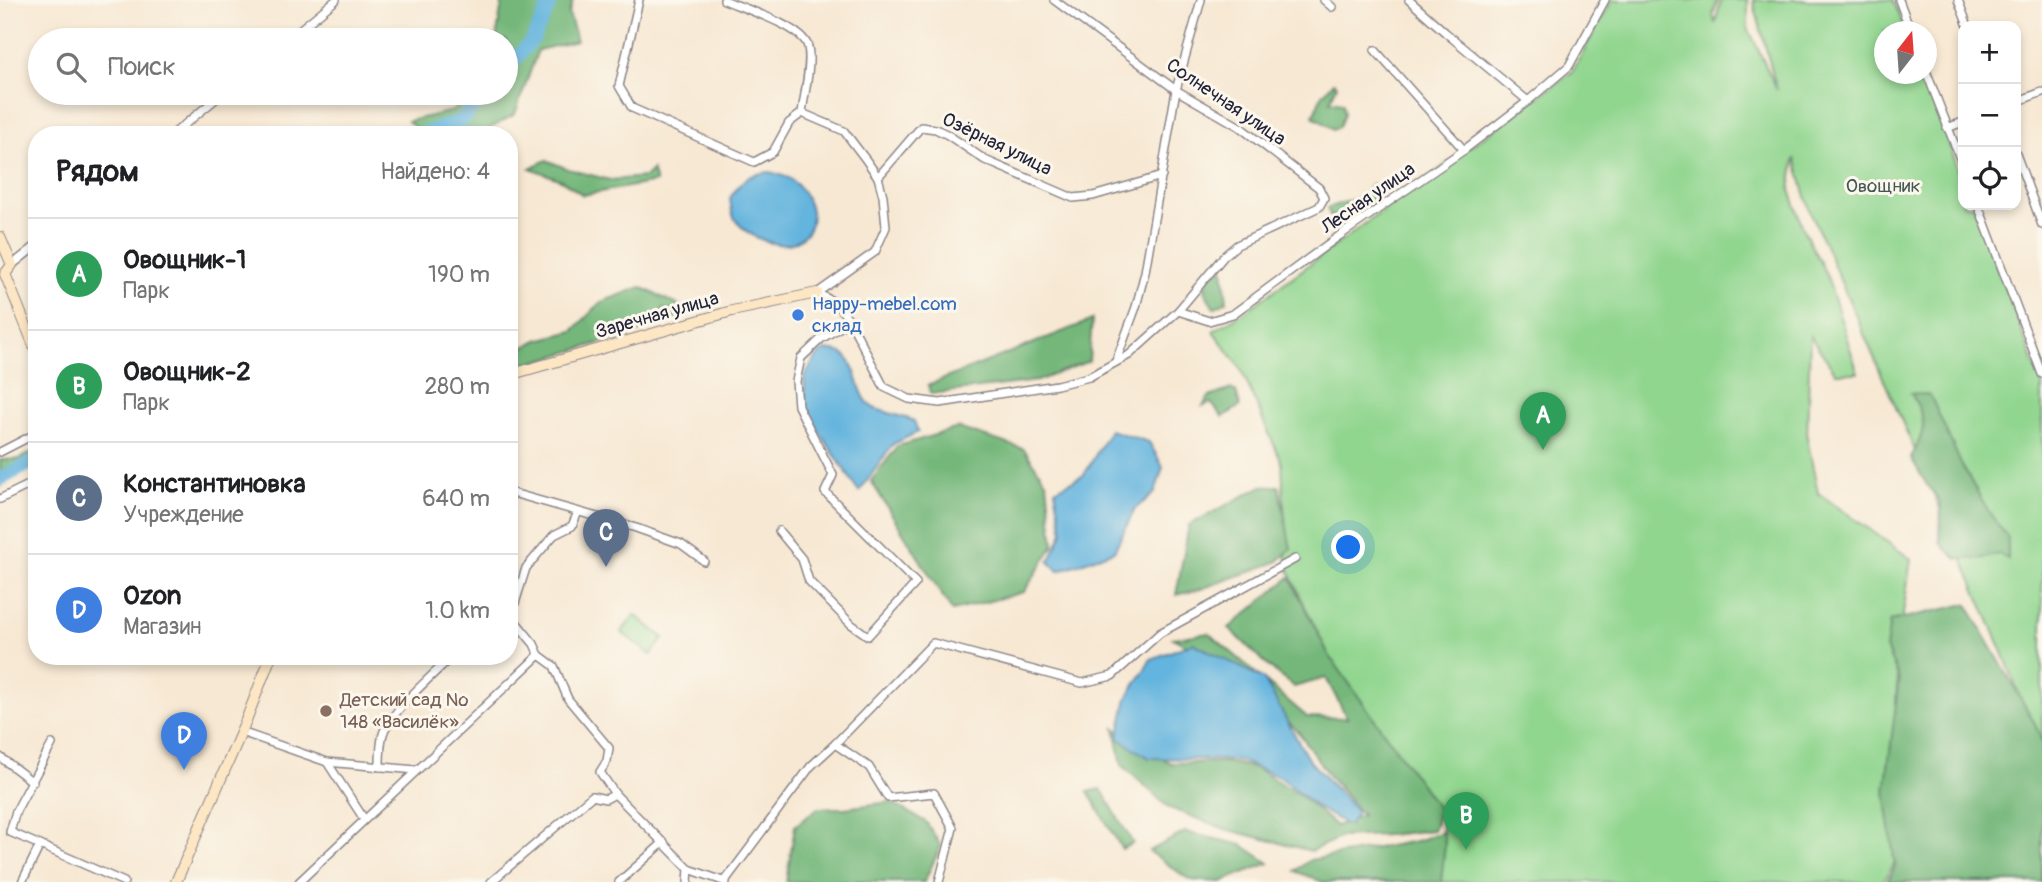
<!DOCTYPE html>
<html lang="ru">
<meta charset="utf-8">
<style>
body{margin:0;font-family:Pangolin,sans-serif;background:#f6f6f6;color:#202124}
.controls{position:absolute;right:21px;top:21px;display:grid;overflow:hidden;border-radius:14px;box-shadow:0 4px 10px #0003}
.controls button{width:63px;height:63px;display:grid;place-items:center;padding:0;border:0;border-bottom:2px solid #e0e0e0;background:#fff;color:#202124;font:35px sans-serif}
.compass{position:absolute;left:1874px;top:21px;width:63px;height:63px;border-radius:50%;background:#fff;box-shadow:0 4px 10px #0003;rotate:17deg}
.you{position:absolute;left:1349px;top:548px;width:24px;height:24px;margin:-18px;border:5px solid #fff;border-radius:50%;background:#1a73e8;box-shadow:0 0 0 10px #1a73e833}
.badge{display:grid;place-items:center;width:46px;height:46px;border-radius:50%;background:#0f766e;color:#fff;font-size:23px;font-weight:700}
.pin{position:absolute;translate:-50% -58px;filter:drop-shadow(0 2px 4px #0008)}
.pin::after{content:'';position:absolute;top:37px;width:24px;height:21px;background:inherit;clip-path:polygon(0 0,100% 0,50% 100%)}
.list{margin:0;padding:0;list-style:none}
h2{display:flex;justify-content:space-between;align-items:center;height:91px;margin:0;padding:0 28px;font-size:30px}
h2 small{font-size:23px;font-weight:400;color:#757577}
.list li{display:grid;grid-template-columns:46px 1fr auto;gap:21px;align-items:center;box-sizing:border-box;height:112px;padding:0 28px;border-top:2px solid #e0e0e0}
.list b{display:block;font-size:26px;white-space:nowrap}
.list p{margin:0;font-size:23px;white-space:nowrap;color:#757577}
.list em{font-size:23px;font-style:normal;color:#757577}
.icon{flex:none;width:38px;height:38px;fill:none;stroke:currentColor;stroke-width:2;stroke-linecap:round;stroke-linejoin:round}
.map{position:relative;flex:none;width:2042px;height:882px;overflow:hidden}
.search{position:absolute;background:#fff;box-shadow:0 4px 10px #0003;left:28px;top:28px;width:490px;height:77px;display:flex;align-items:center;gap:18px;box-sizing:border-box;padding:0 24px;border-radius:38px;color:#757577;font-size:26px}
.panel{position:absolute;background:#fff;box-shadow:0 4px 10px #0003;left:28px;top:126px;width:490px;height:539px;border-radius:28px}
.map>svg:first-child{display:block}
</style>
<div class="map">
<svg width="2042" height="882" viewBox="0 0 2042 882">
<rect width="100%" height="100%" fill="#fbf7ec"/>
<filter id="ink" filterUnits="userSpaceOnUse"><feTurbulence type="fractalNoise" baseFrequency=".0143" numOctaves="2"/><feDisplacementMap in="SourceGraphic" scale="14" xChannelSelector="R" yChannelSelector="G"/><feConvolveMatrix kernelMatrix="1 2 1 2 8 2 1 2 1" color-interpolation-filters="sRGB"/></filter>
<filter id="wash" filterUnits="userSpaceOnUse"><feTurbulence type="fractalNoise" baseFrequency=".00686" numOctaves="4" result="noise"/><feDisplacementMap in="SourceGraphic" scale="28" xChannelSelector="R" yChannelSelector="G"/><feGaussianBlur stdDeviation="1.57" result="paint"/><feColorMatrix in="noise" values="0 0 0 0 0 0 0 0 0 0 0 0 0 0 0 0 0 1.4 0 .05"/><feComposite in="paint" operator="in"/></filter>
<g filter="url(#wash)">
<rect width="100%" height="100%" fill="#f7e8d3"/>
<!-- green -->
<g fill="#91d68f" stroke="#5a7c65" stroke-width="2">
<path d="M1612,0H1718L1713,14L1715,24L1721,0H1748V28L1777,90L1753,0H1893L1906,31L1884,32V74H1922L1963,181V205H1973L2042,384V754L2002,650L1810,211L1795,158L1790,190L1804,231L1827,276L1858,373H1836L1810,336L1807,438L1818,493L1911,559L1899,642L1892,781L1904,848L1883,882H1433L1444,818L1326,657L1287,565L1282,463L1240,367L1213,331L1242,314L1572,72Z"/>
<path d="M635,615L664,638L651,655L621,632Z"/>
</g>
<!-- forest -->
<g fill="#74b77a" stroke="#4b6c5a" stroke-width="2">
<path d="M506,0H573L569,14L577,41L538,50L515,114L478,135H422L408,121L452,111L475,93H506V40H496L502,3Z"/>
<path d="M1334,82L1337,85L1330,101L1343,103L1344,114L1339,127L1333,129L1313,116L1322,95Z"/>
<path d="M546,160L568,169L610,180L646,177L652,170L656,182L583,195L561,180L530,168Z"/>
<path d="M1372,184L1382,198L1338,232L1327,208L1364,196Z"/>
<path d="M1223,268L1227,301L1214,308L1205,292L1208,271Z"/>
<path d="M641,287L686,309L679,318H673V311L663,309L662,317L639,332L530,363L510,365L509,355L538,340L573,331L601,302Z"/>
<path d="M1092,320L1089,361L1037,381L931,394L928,385Z"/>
<path d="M1231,389L1236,392L1240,406L1223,417L1211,403L1203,406L1209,397Z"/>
<path d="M1911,393L1930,395L1961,464L1989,512L2008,538V559L1999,554L1984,558L1957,559L1940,543L1941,502L1927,485L1911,458C1926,427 1928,424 1911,393Z"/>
<path d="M958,428L1024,449L1047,483L1054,545L1024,592L952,611L871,481L898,446Z"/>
<path d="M37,449V465L0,486V460L20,459Z"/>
<path d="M1262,486H1279L1291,549L1277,562L1198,590L1176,595L1189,525Z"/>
<path d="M1290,577L1329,655L1440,811L1433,830L1387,835L1341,837L1311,851L1225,829L1169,808L1122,765L1115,728L1129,740L1171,763L1226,762L1256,768L1300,795L1336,826L1362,815L1329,776L1300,734L1248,680L1173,638L1209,633L1307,717L1347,718L1326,678L1294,687L1269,667L1229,628Z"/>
<path d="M1967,604L2033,720L2042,741V882H1887L1895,867L1885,791L1899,679L1886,648L1890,621Z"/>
<path d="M1101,789L1133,843L1122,849L1088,792Z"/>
<path d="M890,802L926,822L941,846L924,882H786L795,826L818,808H844Z"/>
<path d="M1185,832L1242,845L1269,863L1221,882L1190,880L1149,851Z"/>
<path d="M1443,832L1445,844L1441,882H1323L1295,871L1310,860L1416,841Z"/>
</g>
<!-- water -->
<g fill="#63b4de" stroke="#426b8c" stroke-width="2">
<path d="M770,172C776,174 784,175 790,179C808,191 822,222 801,238C783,253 747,238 735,219C731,214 731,205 730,198C742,180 747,174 770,172Z"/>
<path d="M825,350C830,351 838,351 842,353C859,365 856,394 872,407C875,410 906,417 914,421L918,432L893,444L859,492L807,413L804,377L817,356Z"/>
<path d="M1110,430L1149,442L1163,467L1155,493L1135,509L1114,551L1059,571L1049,562L1063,532L1055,490L1084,475Z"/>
<path d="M1193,643L1264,679L1308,759L1357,812L1349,826L1318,808L1280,777L1238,760L1149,758L1118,738L1127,698L1151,659Z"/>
</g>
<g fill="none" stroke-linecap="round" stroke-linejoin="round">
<!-- river -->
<g stroke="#63b4de" stroke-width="14">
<path d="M506,70L533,39L552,0"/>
<path d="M418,135L460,122L486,93"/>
<path d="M0,479L37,460"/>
</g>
</g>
</g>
<g filter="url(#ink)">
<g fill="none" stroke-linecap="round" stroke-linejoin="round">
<defs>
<g id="street">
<path d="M639,0L619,86L632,108L754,162L773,152L789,123L802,113C804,95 812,64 808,47C804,27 743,8 724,0"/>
<path d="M1054,0L1176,90L1240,127L1319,188L1324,198L1319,207L1237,245L1224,256L1178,311"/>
<path d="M1324,0L1332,7"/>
<path d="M1409,0L1446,33L1528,101"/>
<path d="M1899,0L1911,32"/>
<path d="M1958,0L1968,26"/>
<path d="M287,40L336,0"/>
<path d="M1375,50L1464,150"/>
<path d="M1926,71L1963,166"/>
<path d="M2016,102L2042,92"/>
<path d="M802,113L844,131L866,160L878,177L883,196L886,227L875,252L817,293L836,303L850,321L884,387L909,399L940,403L1057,385L1089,377L1129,355L1178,311L1209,321L1233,314L1339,236L1464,150L1528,101L1569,66L1605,0"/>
<path d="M1947,128L1963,122"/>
<path d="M172,135L223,93"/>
<path d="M2016,154L2042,225"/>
<path d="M878,177L921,127L936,129L948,135L985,160L1073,198L1093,196L1162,176"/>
<path d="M1978,205L2042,374"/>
<path d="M12,265L37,245"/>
<path d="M1116,361L1136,307L1145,272L1176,90L1201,0"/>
<path d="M0,452L37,433"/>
<path d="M509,492L636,528L681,544L704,561"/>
<path d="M0,499L37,481"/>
<path d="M779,531L802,559L809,581L851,624L868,636L916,583L825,492L833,475L798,406L796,381L801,358L821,339L850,321"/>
<path d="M511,616L534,644L539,655L554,666L568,699L609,748L607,761L600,772L615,794L689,869L726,882"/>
<path d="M511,616L526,568L554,535L572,526L578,512"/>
<path d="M241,732L327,762L364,819"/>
<path d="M52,744L16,811L10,832L124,882"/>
<path d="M835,744L869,767L888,798L934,793L953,828L939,882"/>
<path d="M0,757L33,782"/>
<path d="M327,762L416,770"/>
<path d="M380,767C380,756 380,744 383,734C390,712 435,673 452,656"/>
<path d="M725,881L811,766L835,744L933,643L1082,683L1112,676L1160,633L1295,559"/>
<path d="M22,882L40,845"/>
<path d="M299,882L539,655"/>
<path d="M491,882L592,796L606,799L615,794"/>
<path d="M619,882L664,842"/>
<path d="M688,882L689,869"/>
</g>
<g id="secondary">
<path d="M0,237L12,265L5,274L37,353"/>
<path d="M509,375L732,311L817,293"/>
<path d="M176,882L243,728L271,656"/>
</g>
</defs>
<!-- street casing -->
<use href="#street" stroke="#8c8587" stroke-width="10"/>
<!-- secondary casing -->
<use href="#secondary" stroke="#8c8587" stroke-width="12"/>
<!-- street -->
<use href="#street" stroke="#fff" stroke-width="7"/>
<!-- secondary -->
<use href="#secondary" stroke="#fce6c4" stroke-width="10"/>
</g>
</g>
<!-- markers -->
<circle fill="#3f7fe0" stroke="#fbf7ec" stroke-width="2.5" cx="798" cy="315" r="7"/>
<circle fill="#8d6e63" stroke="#fbf7ec" stroke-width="2.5" cx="326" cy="711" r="7"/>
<g text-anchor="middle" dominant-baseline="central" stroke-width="6" stroke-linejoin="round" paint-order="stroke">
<!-- street labels -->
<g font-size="19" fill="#22223b" stroke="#fbf7ec">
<text transform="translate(1226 102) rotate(34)">Солнечная улица</text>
<text transform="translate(997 144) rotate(26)">Озёрная улица</text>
<text transform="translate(1368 198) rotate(-35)">Лесная улица</text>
<text transform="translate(657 315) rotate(-16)">Заречная улица</text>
</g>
<!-- park labels -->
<g font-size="19" fill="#435854" stroke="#fbf7ec">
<text x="1883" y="186">Овощник</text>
</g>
<!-- shop labels -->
<g font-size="19" fill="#366cbe" stroke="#fbf7ec" text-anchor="start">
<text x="812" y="304">Happy-mebel.com<tspan x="812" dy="22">склад</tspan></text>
</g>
<!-- education labels -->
<g font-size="19" fill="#785e54" stroke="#fbf7ec" text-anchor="start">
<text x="340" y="700">Детский сад №<tspan x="340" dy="22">148 «Василёк»</tspan></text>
</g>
</g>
</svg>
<div class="controls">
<button>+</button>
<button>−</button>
<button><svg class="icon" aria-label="locate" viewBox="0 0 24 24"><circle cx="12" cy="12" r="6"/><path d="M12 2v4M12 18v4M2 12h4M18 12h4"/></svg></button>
</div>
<svg class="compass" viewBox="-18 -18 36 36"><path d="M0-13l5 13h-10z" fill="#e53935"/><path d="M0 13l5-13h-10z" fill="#757577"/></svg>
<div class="you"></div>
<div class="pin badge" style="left:1543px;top:450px;background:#2e9e5b">A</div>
<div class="pin badge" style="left:1466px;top:850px;background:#2e9e5b">B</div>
<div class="pin badge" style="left:606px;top:567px;background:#5c6f8a">C</div>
<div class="pin badge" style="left:184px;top:770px;background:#3f7fe0">D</div>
<div class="search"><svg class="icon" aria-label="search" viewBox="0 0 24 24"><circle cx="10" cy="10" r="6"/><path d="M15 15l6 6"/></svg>Поиск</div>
<section class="panel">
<h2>Рядом<small>Найдено: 4</small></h2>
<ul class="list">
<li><span class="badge" style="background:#2e9e5b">A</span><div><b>Овощник-1</b><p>Парк</p></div><em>190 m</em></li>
<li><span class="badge" style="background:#2e9e5b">B</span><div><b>Овощник-2</b><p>Парк</p></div><em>280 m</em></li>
<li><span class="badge" style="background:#5c6f8a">C</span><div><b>Константиновка</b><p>Учреждение</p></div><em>640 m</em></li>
<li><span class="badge" style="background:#3f7fe0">D</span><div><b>Ozon</b><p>Магазин</p></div><em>1.0 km</em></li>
</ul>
</section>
</div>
